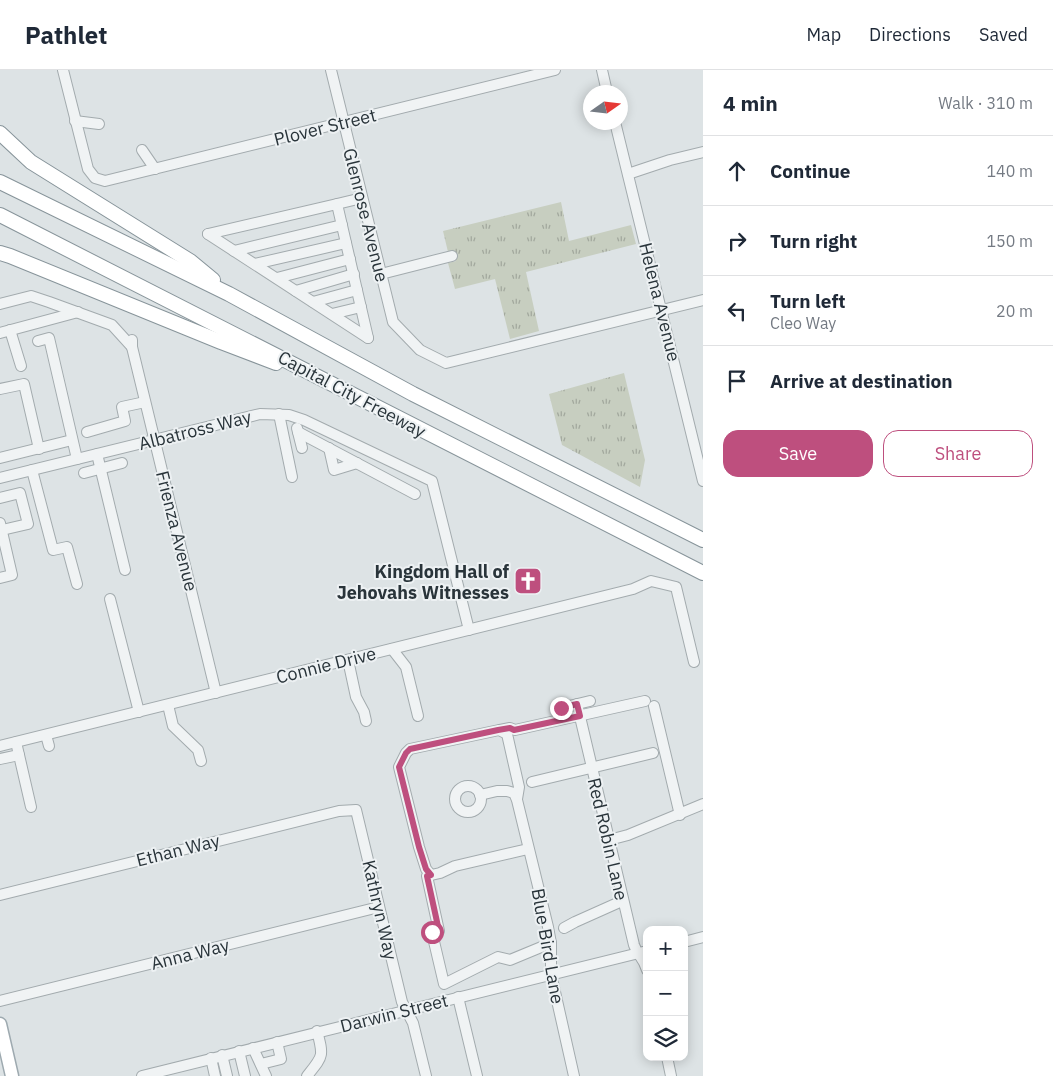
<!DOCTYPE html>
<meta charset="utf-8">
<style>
body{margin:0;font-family:"IBM Plex Sans",sans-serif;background:#f6f6f7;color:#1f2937}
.controls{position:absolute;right:15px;bottom:15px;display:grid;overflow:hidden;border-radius:10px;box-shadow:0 2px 12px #0003}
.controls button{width:45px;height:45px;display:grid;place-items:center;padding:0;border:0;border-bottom:1px solid #e0e1e3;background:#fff;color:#1f2937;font:25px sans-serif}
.compass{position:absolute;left:583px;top:15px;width:45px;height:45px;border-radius:50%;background:#fff;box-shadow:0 2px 12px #0003;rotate:76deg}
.stop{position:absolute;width:15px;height:15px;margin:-11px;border:4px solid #be4f7e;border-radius:50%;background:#fff}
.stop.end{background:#be4f7e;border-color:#fff;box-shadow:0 1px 5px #0008}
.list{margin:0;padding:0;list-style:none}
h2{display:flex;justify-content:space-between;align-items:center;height:65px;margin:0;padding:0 20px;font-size:21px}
h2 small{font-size:16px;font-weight:400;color:#747a83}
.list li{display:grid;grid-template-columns:32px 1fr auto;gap:15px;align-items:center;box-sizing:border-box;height:70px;padding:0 20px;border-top:1px solid #e0e1e3}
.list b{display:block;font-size:19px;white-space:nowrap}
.list p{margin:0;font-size:16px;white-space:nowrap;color:#747a83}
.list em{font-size:16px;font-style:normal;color:#747a83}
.actions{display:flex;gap:10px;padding:15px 20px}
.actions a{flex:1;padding:11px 0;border:1px solid #be4f7e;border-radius:15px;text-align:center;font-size:18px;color:#be4f7e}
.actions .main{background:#be4f7e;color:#fff}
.icon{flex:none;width:28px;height:28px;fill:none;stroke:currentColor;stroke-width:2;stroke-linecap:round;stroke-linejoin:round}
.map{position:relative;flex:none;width:703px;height:1006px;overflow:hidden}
header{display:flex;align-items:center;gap:30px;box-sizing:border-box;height:70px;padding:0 25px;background:#fff;border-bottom:1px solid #e0e1e3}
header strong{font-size:24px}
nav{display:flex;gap:28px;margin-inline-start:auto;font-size:18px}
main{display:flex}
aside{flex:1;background:#fff}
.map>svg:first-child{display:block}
</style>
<header>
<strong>Pathlet</strong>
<nav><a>Map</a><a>Directions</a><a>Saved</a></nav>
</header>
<main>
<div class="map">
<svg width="703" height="1006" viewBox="0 0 703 1006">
<defs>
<pattern id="grass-tufts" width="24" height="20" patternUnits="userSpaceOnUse" patternTransform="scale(1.25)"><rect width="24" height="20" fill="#c7cec0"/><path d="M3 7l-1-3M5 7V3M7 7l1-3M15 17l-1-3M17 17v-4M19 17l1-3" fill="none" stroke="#a2a89d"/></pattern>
</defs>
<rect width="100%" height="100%" fill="#dde3e5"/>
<!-- grass -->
<g fill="url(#grass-tufts)">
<path d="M561,132L569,171L631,155L636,174L526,202L539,261L510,269L495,209L455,219L448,193L456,191L454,181L448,182L443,161Z"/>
<path d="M624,303L645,390L640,417L562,375L549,324Z"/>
</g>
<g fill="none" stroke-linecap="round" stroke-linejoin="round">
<defs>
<g id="minor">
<path d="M63,0L88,99L95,108L105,111L555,0"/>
<path d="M331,0L393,252L420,280L446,293L703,230"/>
<path d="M602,0L607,22"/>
<path d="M75,51L99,54"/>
<path d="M615,52L703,411"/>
<path d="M142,80L155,99"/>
<path d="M628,104L670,90L703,82"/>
<path d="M337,134L362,128"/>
<path d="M208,164L337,134L368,268"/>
<path d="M208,164L368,268"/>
<path d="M234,181L342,155"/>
<path d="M255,194L346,173"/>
<path d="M381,204L452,186"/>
<path d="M277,208L350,189"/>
<path d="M296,221L354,204"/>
<path d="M313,232L357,220"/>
<path d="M0,234L31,226L49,232L112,255L132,277"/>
<path d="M332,244L361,237"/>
<path d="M10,260L21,296"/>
<path d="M0,263L78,242"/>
<path d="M132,270V277L216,623"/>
<path d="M38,271L49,268L77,389"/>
<path d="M0,319L24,314L39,379"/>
<path d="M279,344L292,407"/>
<path d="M297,358L302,378"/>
<path d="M87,362L125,351L122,337L145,332"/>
<path d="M298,362L415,424"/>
<path d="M329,378L334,400L357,393"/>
<path d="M97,384L125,500"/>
<path d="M0,388L72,370"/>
<path d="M32,400L53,480L67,477L77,514"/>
<path d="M84,403L122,393"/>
<path d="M0,408L260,344L289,345L304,350L432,411L469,560"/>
<path d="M0,428L20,423L28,454L2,460"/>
<path d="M0,453L12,505L0,508"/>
<path d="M110,529L139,642"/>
<path d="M392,579L406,597L418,646"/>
<path d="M348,590L356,627L364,642L366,651"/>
<path d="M577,634L634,875C638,887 643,886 647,900"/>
<path d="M168,635L173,656L198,680L201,691"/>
<path d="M654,636L680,745"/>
<path d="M561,638L590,631"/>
<path d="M500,660L510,658L515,660L645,631"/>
<path d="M46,665L49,676"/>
<path d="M16,672L31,737"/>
<path d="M0,676L633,519L651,511L676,517L694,592"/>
<path d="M0,689L19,685"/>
<path d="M532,712L653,683"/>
<circle cx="468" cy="729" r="13"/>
<path d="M480,725L497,721H507L514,723L517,730L548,857L551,873V904L574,1006"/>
<path d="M609,770L628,765L703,734"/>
<path d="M528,779L455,796L440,803L427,806L439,861L432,863L444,914L498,887L510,890L551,873"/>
<path d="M431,805L426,799L419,777L399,697L406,683L410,679L499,660L507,664L519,717L517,729"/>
<path d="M0,825L339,741L356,740L402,932L413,953L426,1006"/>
<path d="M564,858L575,852L622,831"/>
<path d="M684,872L703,867"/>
<path d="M458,927L477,1006"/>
<path d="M0,931L379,837"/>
<path d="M253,978L266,1006"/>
<path d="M239,981L245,1006"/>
<path d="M222,985L227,1006"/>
<path d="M667,987L671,1006"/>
<path d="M211,988L215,1006"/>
<path d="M261,994L281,989L277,972"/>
<path d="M142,1006L647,881"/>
<path d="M307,1006C323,986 324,987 317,961"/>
</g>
<path id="major" d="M0,954L12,1006"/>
<g id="highway">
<path d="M0,63L31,92L190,191L213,210"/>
<path d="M0,112L229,224L413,324L703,470"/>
<path d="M0,145L703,503"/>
<path d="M0,183L10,186L221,272L276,293"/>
</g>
</defs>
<!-- minor casing -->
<use href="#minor" stroke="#a3abae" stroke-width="12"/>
<!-- major casing -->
<use href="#major" stroke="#9eaab0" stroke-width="15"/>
<!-- highway casing -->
<use href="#highway" stroke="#87949a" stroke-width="16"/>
<!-- minor -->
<use href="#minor" stroke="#f0f3f4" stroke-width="10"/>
<!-- major -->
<use href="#major" stroke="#fff" stroke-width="12"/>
<!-- highway -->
<use href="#highway" stroke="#fff" stroke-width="14"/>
</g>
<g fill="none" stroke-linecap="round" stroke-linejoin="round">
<!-- route -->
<path stroke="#be4f7e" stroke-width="6" d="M432,862L439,861L427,806L431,805L426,799L419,777L399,697L406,683L410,679L498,660L510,658L514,660L580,646L577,634L561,638"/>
</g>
<!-- icons -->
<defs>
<symbol id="church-square" viewBox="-11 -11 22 22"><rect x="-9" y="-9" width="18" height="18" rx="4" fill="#be4f7e" stroke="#edf1f3"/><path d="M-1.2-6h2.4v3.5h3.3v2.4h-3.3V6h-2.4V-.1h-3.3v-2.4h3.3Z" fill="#fff"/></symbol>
</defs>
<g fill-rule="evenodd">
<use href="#church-square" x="512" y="495" width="32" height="32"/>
</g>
<g text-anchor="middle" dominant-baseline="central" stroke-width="4" stroke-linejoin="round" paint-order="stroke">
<!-- street labels -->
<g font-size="18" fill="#29343a" stroke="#edf1f3">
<text transform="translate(325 57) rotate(-14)">Plover Street</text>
<text transform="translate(366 145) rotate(76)">Glenrose Avenue</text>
<text transform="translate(660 232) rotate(76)">Helena Avenue</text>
<text transform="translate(352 324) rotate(28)">Capital City Freeway</text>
<text transform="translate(195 360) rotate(-14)">Albatross Way</text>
<text transform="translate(177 461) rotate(76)">Frienza Avenue</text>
<text transform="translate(326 595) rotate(-14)">Connie Drive</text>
<text transform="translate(608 769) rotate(77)">Red Robin Lane</text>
<text transform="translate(178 780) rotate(-14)">Ethan Way</text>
<text transform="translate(380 840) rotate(77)">Kathryn Way</text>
<text transform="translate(548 876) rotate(80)">Blue Bird Lane</text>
<text transform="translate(190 884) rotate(-14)">Anna Way</text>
<text transform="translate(394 943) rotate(-14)">Darwin Street</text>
</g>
<!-- poi labels -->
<g font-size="18" font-weight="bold" fill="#29343a" stroke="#edf1f3" text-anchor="end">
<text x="509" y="501">Kingdom Hall of<tspan x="509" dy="21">Jehovahs Witnesses</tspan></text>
</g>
</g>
</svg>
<div class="controls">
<button>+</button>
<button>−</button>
<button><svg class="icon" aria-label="layers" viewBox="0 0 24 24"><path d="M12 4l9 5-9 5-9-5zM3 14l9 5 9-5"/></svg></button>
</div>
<svg class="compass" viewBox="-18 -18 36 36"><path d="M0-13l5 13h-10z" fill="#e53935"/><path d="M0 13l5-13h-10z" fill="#747a83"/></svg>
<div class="stop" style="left:432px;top:862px"></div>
<div class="stop end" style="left:561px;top:638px"></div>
</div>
<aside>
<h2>4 min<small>Walk · 310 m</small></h2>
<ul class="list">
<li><svg class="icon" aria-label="ahead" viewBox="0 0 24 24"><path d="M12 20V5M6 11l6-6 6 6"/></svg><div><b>Continue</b></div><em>140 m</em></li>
<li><svg class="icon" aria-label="right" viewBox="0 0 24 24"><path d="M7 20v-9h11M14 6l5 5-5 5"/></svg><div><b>Turn right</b></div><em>150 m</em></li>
<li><svg class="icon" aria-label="left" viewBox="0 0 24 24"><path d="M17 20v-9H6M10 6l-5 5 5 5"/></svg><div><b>Turn left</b><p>Cleo Way</p></div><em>20 m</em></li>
<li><svg class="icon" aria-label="arrive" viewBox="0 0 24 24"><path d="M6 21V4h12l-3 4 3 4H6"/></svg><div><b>Arrive at destination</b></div></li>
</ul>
<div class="actions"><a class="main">Save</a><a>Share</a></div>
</aside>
</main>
